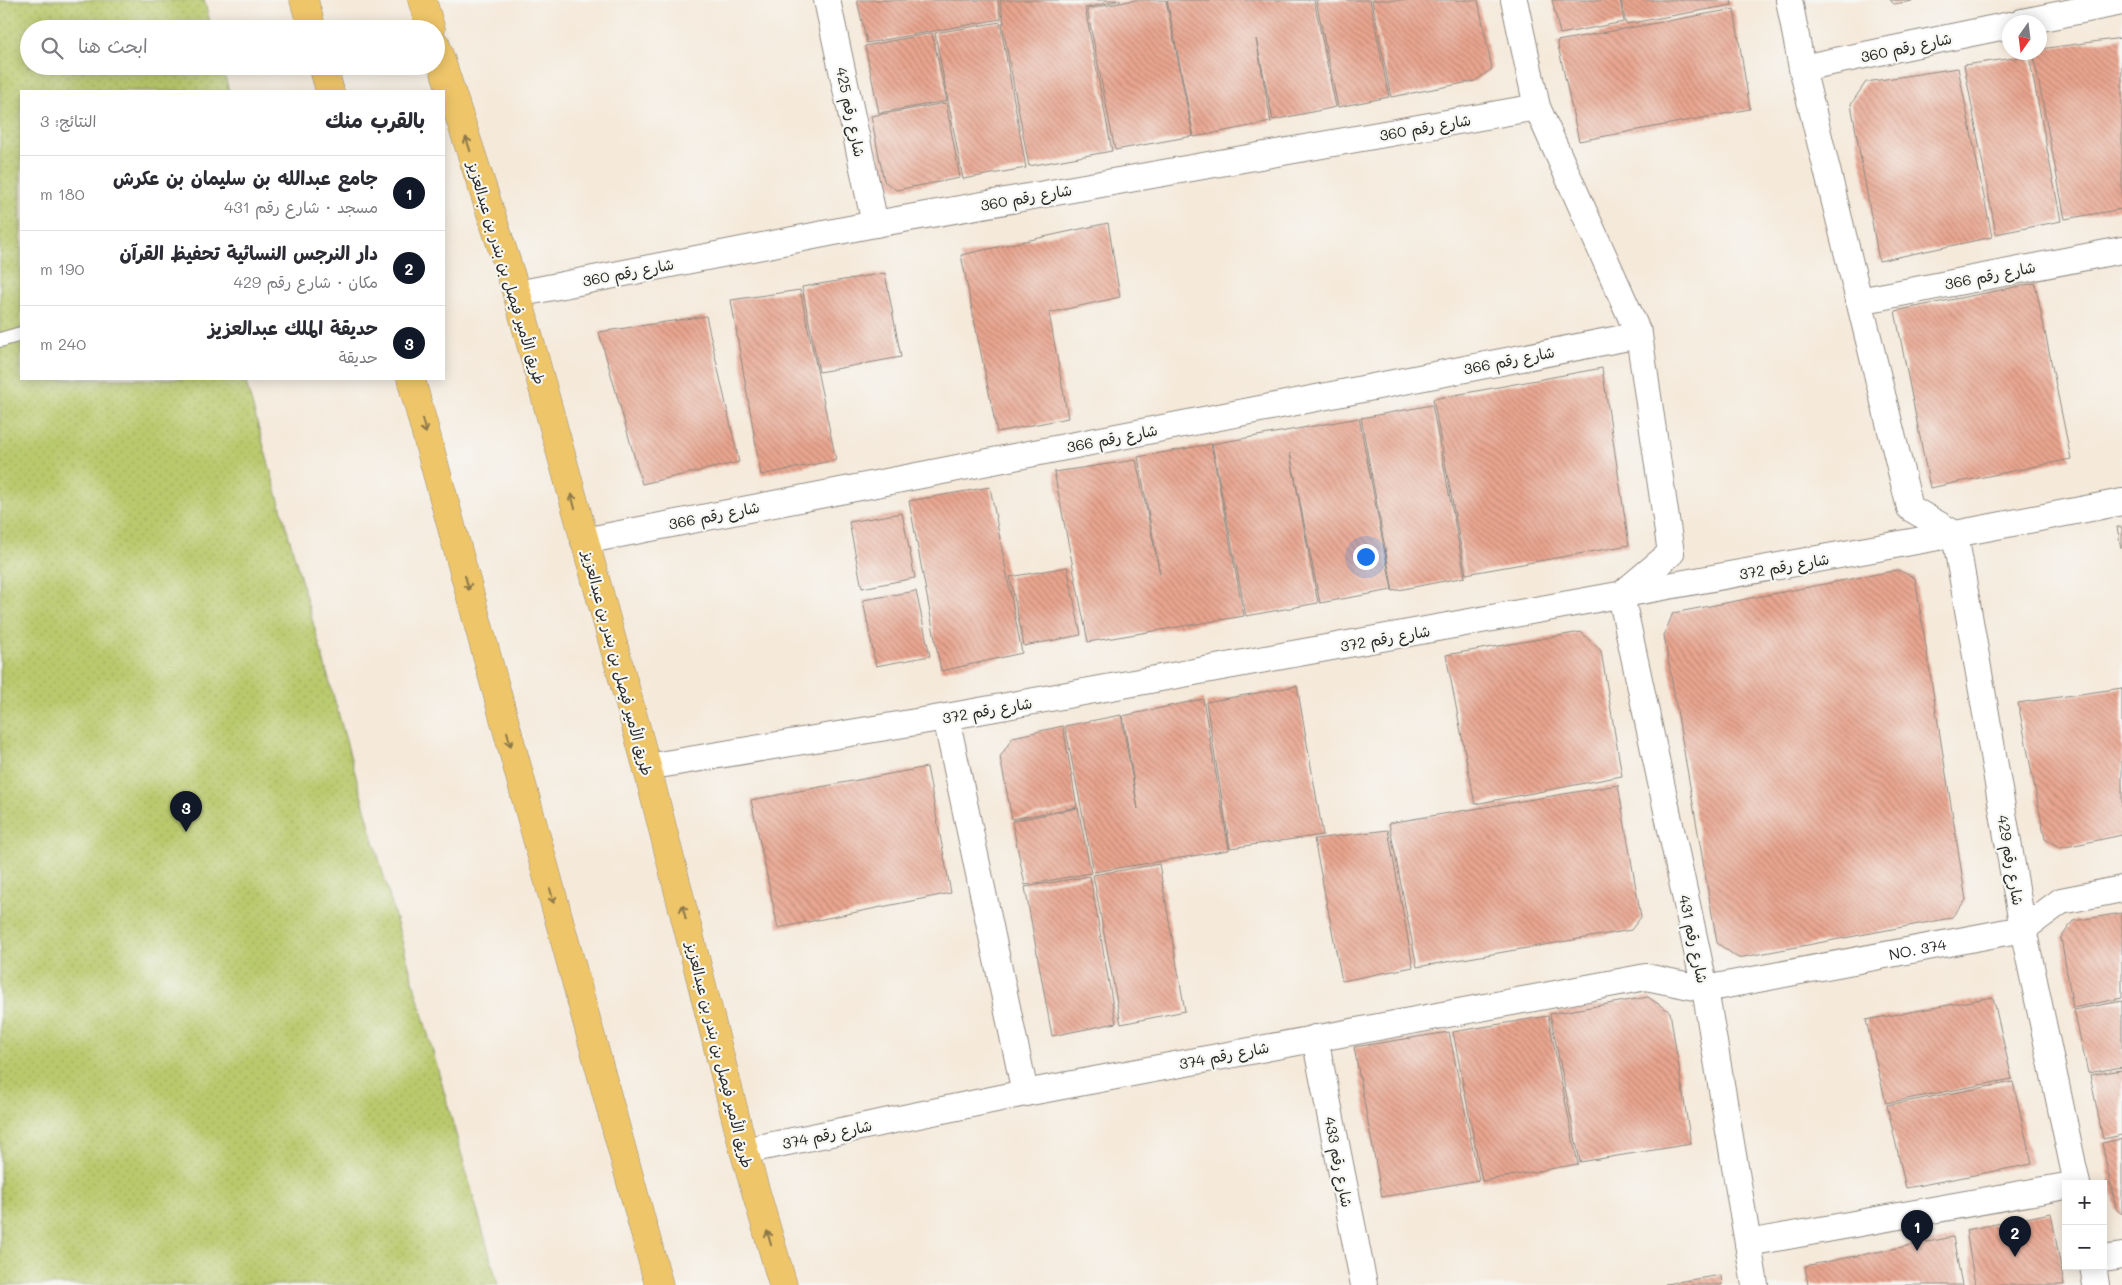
<!DOCTYPE html>
<html lang="ar">
<meta charset="utf-8">
<style>
body{margin:0;font-family:Mali,"Playpen Sans Arabic",sans-serif;background:#f2f2f3;color:#2b2b33;direction:rtl}
.controls{position:absolute;right:15px;bottom:15px;display:grid;overflow:hidden;border-radius:0px;box-shadow:0 2px 12px #0003}
.controls button{width:45px;height:45px;display:grid;place-items:center;padding:0;border:0;border-bottom:1px solid #e1e1e2;background:#fff;color:#2b2b33;font:25px sans-serif}
.compass{position:absolute;left:2002px;top:15px;width:45px;height:45px;border-radius:50%;background:#fff;box-shadow:0 2px 12px #0003;rotate:194deg}
.you{position:absolute;left:1365px;top:556px;width:18px;height:18px;margin:-12px;border:4px solid #fff;border-radius:50%;background:#1a73e8;box-shadow:0 0 0 8px #1a73e833}
.badge{display:grid;place-items:center;width:32px;height:32px;border-radius:50%;background:#111827;color:#fff;font-size:16px;font-weight:700}
.pin{position:absolute;translate:-50% -41px;filter:drop-shadow(0 1px 2px #0008)}
.pin::after{content:'';position:absolute;top:26px;width:18px;height:15px;background:inherit;clip-path:polygon(0 0,100% 0,50% 100%)}
.list{margin:0;padding:0;list-style:none}
h2{display:flex;justify-content:space-between;align-items:center;height:65px;margin:0;padding:0 20px;font-size:21px}
h2 small{font-size:16px;font-weight:400;color:#7c7c81}
.list li{display:grid;grid-template-columns:32px 1fr auto;gap:15px;align-items:center;box-sizing:border-box;height:75px;padding:0 20px;border-top:1px solid #e1e1e2}
.list b{display:block;font-size:19px;white-space:nowrap}
.list p{margin:0;font-size:16px;white-space:nowrap;color:#7c7c81}
.list em{font-size:16px;font-style:normal;color:#7c7c81}
.icon{flex:none;width:28px;height:28px;fill:none;stroke:currentColor;stroke-width:2;stroke-linecap:round;stroke-linejoin:round}
.map{position:relative;flex:none;width:2122px;height:1285px;overflow:hidden;direction:ltr}
.search{position:absolute;background:#fff;box-shadow:0 2px 12px #0003;left:20px;top:20px;width:425px;height:55px;display:flex;align-items:center;gap:12px;box-sizing:border-box;padding:0 18px;border-radius:28px;color:#7c7c81;font-size:19px}
.panel{position:absolute;background:#fff;box-shadow:0 2px 12px #0003;left:20px;top:90px;width:425px;height:290px;border-radius:0px;direction:rtl}
.map>svg:first-child{display:block}
</style>
<div class="map">
<svg width="2122" height="1285" viewBox="0 0 2122 1285">
<defs>
<pattern id="park-dots" width="8" height="8" patternUnits="userSpaceOnUse" patternTransform="scale(1.25)"><rect width="8" height="8" fill="#b9c96c"/><path d="M2 2h.1M6 6h.1" fill="none" stroke="#9fad5e" stroke-width="1.8" stroke-linecap="round"/></pattern>
<pattern id="building-back-hatch" width="6" height="6" patternUnits="userSpaceOnUse" patternTransform="scale(1.25)"><rect width="6" height="6" fill="#e9a58f"/><path d="M-1 5l2 2M0 0l6 6M5-1l2 2" fill="none" stroke="#bd8775"/></pattern>
</defs>
<rect width="100%" height="100%" fill="#f6f6f2"/>
<filter id="ink" filterUnits="userSpaceOnUse"><feTurbulence type="fractalNoise" baseFrequency=".02" numOctaves="2"/><feDisplacementMap in="SourceGraphic" scale="10" xChannelSelector="R" yChannelSelector="G"/><feConvolveMatrix kernelMatrix="1 2 1 2 8 2 1 2 1" color-interpolation-filters="sRGB"/></filter>
<filter id="wash" filterUnits="userSpaceOnUse"><feTurbulence type="fractalNoise" baseFrequency=".0096" numOctaves="4" result="noise"/><feDisplacementMap in="SourceGraphic" scale="20" xChannelSelector="R" yChannelSelector="G"/><feGaussianBlur stdDeviation="1.12" result="paint"/><feColorMatrix in="noise" values="0 0 0 0 0 0 0 0 0 0 0 0 0 0 0 0 0 1.4 0 .05"/><feComposite in="paint" operator="in"/></filter>
<g filter="url(#wash)">
<rect width="100%" height="100%" fill="#f5e9da"/>
<!-- park -->
<path fill="url(#park-dots)" stroke="#727a4c" d="M0,0H204L212,29H29V66H222L229,91H21V379H245L498,1285H0Z"/>
<g id="blocks">
<!-- building -->
<g fill="url(#building-back-hatch)">
<path d="M857,0H998L1001,19L867,43Z"/>
<path d="M1000,0H1121L1085,8L1112,151L1029,166L1002,23H1004Z"/>
<path d="M1135,0H1166L1193,136L1115,150L1087,9Z"/>
<path d="M1167,0H1314L1336,107L1273,120L1256,39L1271,122L1194,137Z"/>
<path d="M1316,0H1370L1389,97L1338,107Z"/>
<path d="M1372,0H1478L1492,69L1475,81L1391,97Z"/>
<path d="M1552,0H1620L1624,22L1560,34Z"/>
<path d="M1621,0H1731L1732,5L1626,24Z"/>
<path d="M1890,0H1911L1912,1L1894,4Z"/>
<path d="M1734,9L1750,109L1579,141L1557,41Z"/>
<path d="M1000,22L1026,168L963,179L935,33Z"/>
<path d="M932,33L947,101L879,113L865,46Z"/>
<path d="M2122,38V209L2065,219L2033,52H2040V49Z"/>
<path d="M2029,56L2061,221L1996,234L1964,65Z"/>
<path d="M1958,68L1992,237L1879,261L1851,104L1866,82Z"/>
<path d="M946,103L960,178L896,190L884,181L871,116Z"/>
<path d="M1108,223L1120,297L1049,313L1068,418L997,432L961,255Z"/>
<path d="M885,273L901,357L819,372L802,287Z"/>
<path d="M2035,283L2071,459L1930,488L1895,311Z"/>
<path d="M800,290L836,460L761,475L731,300Z"/>
<path d="M706,316L739,462L642,484L599,332Z"/>
<path d="M1602,368L1629,545L1466,574L1433,399Z"/>
<path d="M1432,405L1465,577L1393,591L1361,418Z"/>
<path d="M1359,418L1392,590L1320,603L1290,453L1318,603L1246,616L1212,444Z"/>
<path d="M1211,444L1244,616L1088,642L1054,472L1136,460L1160,574L1138,457Z"/>
<path d="M990,487L1022,653L941,671L909,501Z"/>
<path d="M902,513L915,578L862,588L849,522Z"/>
<path d="M2117,527H2122V548H2121Z"/>
<path d="M1067,567L1081,635L1024,646L1010,577Z"/>
<path d="M1898,570L1915,578L1966,900L1951,918L1738,958L1717,943L1664,635L1673,613Z"/>
<path d="M916,591L930,656L876,666L863,600Z"/>
<path d="M1581,632L1601,651L1622,776L1475,804L1446,655Z"/>
<path d="M1297,686L1323,835L1230,848L1206,702Z"/>
<path d="M2122,688V835L2061,848L2045,839L2018,703Z"/>
<path d="M1203,699L1229,850L1094,872L1065,726L1121,715L1138,809L1123,716Z"/>
<path d="M1063,726L1077,807L1012,819L1000,757L1013,737Z"/>
<path d="M927,767L951,893L778,928L751,800Z"/>
<path d="M1618,785L1641,917L1631,930L1417,967L1389,823Z"/>
<path d="M1078,808L1091,873L1025,885L1012,821Z"/>
<path d="M1388,830L1413,967L1342,981L1314,839Z"/>
<path d="M1159,864L1185,1011L1121,1024L1093,875Z"/>
<path d="M1090,876L1116,1023L1052,1036L1025,887Z"/>
<path d="M2122,913V998L2073,1008L2061,938L2073,921Z"/>
<path d="M1648,997L1670,1012L1691,1144L1580,1162L1550,1014Z"/>
<path d="M1993,997L2012,1079L1886,1103L1866,1020Z"/>
<path d="M2122,1001V1067L2088,1073L2074,1010Z"/>
<path d="M1548,1016L1578,1164L1482,1181L1453,1032Z"/>
<path d="M1449,1032L1479,1180L1382,1197L1354,1047Z"/>
<path d="M2122,1070V1135L2103,1139L2090,1075Z"/>
<path d="M2013,1082L2032,1164L1906,1188L1887,1105Z"/>
<path d="M2122,1139V1214L2116,1209L2102,1143Z"/>
<path d="M2051,1213L2064,1285H1975L1966,1230Z"/>
<path d="M1953,1237L1962,1285H1808L1805,1266Z"/>
<path d="M1721,1275L1722,1285H1665V1284Z"/>
</g>
</g>
</g>
<g filter="url(#ink)">
<use href="#blocks" fill-opacity="0" stroke="#908a82" stroke-width="1"/>
<g fill="none" stroke-linecap="round" stroke-linejoin="round">
<defs>
<path id="lane" d="M0,340L21,334"/>
<g id="street">
<path d="M827,0L875,224"/>
<path d="M1514,0L1537,107L1639,335L1671,553L1621,595L1705,989L1755,1285"/>
<path d="M1789,0L1802,68L1910,508L1955,534L2023,929L2077,1184"/>
<path d="M2022,22L2122,2"/>
<path d="M1802,68L2010,25"/>
<path d="M517,294L875,224L1537,107"/>
<path d="M1859,301L2122,250"/>
<path d="M584,541L1639,335"/>
<path d="M946,717L1025,1093"/>
<path d="M647,767L946,717L1955,534L2122,502"/>
<path d="M1315,1038L1364,1285"/>
<path id="s1" d="M744,1151L1025,1093L1646,977L1705,989L2023,929L2061,901L2122,889"/>
<path d="M1748,1243L2066,1186"/>
<path d="M2103,1259L2122,1256"/>
<path d="M2093,1266L2096,1285"/>
</g>
<g id="primary">
<path d="M304,0L312,29"/>
<path d="M422,0L431,29"/>
<path d="M436,45L517,294L647,767L744,1151L783,1285"/>
<path d="M323,66L330,91"/>
<path d="M411,379L659,1285"/>
</g>
</defs>
<!-- lane casing -->
<use href="#lane" stroke="#908a82" stroke-width="16"/>
<!-- street casing -->
<use href="#street" stroke="#908a82" stroke-width="28"/>
<!-- primary casing -->
<use href="#primary" stroke="#908a82" stroke-width="29"/>
<!-- lane -->
<use href="#lane" stroke="#fff" stroke-width="14"/>
<!-- street -->
<use href="#street" stroke="#fff" stroke-width="26"/>
<!-- primary -->
<use href="#primary" stroke="#eec569" stroke-width="28"/>
</g>
<!-- one-way arrows -->
<defs><path id="oneway-shaft" d="M-6 0H5M1.5-3L5.5 0L1.5 3" fill="none" stroke-width="1.6" stroke-linecap="round" stroke-linejoin="round" transform="scale(1.25)"/></defs>
<g stroke="#8c784a">
<use href="#oneway-shaft" transform="translate(468 144) rotate(-108)"/>
<use href="#oneway-shaft" transform="translate(424 426) rotate(75)"/>
<use href="#oneway-shaft" transform="translate(573 501) rotate(-105)"/>
<use href="#oneway-shaft" transform="translate(467 583) rotate(75)"/>
<use href="#oneway-shaft" transform="translate(509 739) rotate(75)"/>
<use href="#oneway-shaft" transform="translate(552 896) rotate(75)"/>
<use href="#oneway-shaft" transform="translate(684 912) rotate(-104)"/>
<use href="#oneway-shaft" transform="translate(769 1238) rotate(-106)"/>
</g>
</g>
<g text-anchor="middle" dominant-baseline="central" stroke-width="4.5" stroke-linejoin="round" paint-order="stroke">
<!-- street labels -->
<g font-size="15" fill="#2b2b2b" stroke="#f6f6f2">
<text transform="translate(1906 47) rotate(-12)">شارع رقم 360</text>
<text transform="translate(851 112) rotate(78)">شارع رقم 425</text>
<text transform="translate(1425 127) rotate(-10)">شارع رقم 360</text>
<text transform="translate(1026 197) rotate(-10)">شارع رقم 360</text>
<text transform="translate(628 272) rotate(-11)">شارع رقم 360</text>
<text transform="translate(507 273) rotate(73)">طريق الأمير فيصل بن بندر بن عبدالعزيز</text>
<text transform="translate(1990 275) rotate(-11)">شارع رقم 366</text>
<text transform="translate(1509 360) rotate(-11)">شارع رقم 366</text>
<text transform="translate(1112 438) rotate(-11)">شارع رقم 366</text>
<text transform="translate(714 515) rotate(-11)">شارع رقم 366</text>
<text transform="translate(1784 566) rotate(-10)">شارع رقم 372</text>
<text transform="translate(1385 638) rotate(-10)">شارع رقم 372</text>
<text transform="translate(618 663) rotate(75)">طريق الأمير فيصل بن بندر بن عبدالعزيز</text>
<text transform="translate(987 710) rotate(-10)">شارع رقم 372</text>
<text transform="translate(2011 860) rotate(80)">شارع رقم 429</text>
<text transform="translate(1694 939) rotate(78)">شارع رقم 431</text>
<text stroke="none"><textPath href="#s1" startOffset="1195">NO. 374</textPath></text>
<text transform="translate(720 1055) rotate(76)">طريق الأمير فيصل بن بندر بن عبدالعزيز</text>
<text transform="translate(1224 1055) rotate(-11)">شارع رقم 374</text>
<text transform="translate(827 1134) rotate(-12)">شارع رقم 374</text>
<text transform="translate(1339 1162) rotate(79)">شارع رقم 433</text>
</g>
</g>
</svg>
<div class="controls">
<button>+</button>
<button>−</button>
</div>
<svg class="compass" viewBox="-18 -18 36 36"><path d="M0-13l5 13h-10z" fill="#e53935"/><path d="M0 13l5-13h-10z" fill="#7c7c81"/></svg>
<div class="you"></div>
<div class="pin badge" style="left:1917px;top:1251px">1</div>
<div class="pin badge" style="left:2015px;top:1257px">2</div>
<div class="pin badge" style="left:186px;top:832px">3</div>
<div class="search"><svg class="icon" aria-label="search" viewBox="0 0 24 24"><circle cx="10" cy="10" r="6"/><path d="M15 15l6 6"/></svg>ابحث هنا</div>
<section class="panel">
<h2>بالقرب منك<small>النتائج: 3</small></h2>
<ul class="list">
<li><span class="badge">1</span><div><b>جامع عبدالله بن سليمان بن عكرش</b><p>مسجد · شارع رقم 431</p></div><em>180 m</em></li>
<li><span class="badge">2</span><div><b>دار النرجس النسائية تحفيظ القرآن</b><p>مكان · شارع رقم 429</p></div><em>190 m</em></li>
<li><span class="badge">3</span><div><b>حديقة الملك عبدالعزيز</b><p>حديقة</p></div><em>240 m</em></li>
</ul>
</section>
</div>
